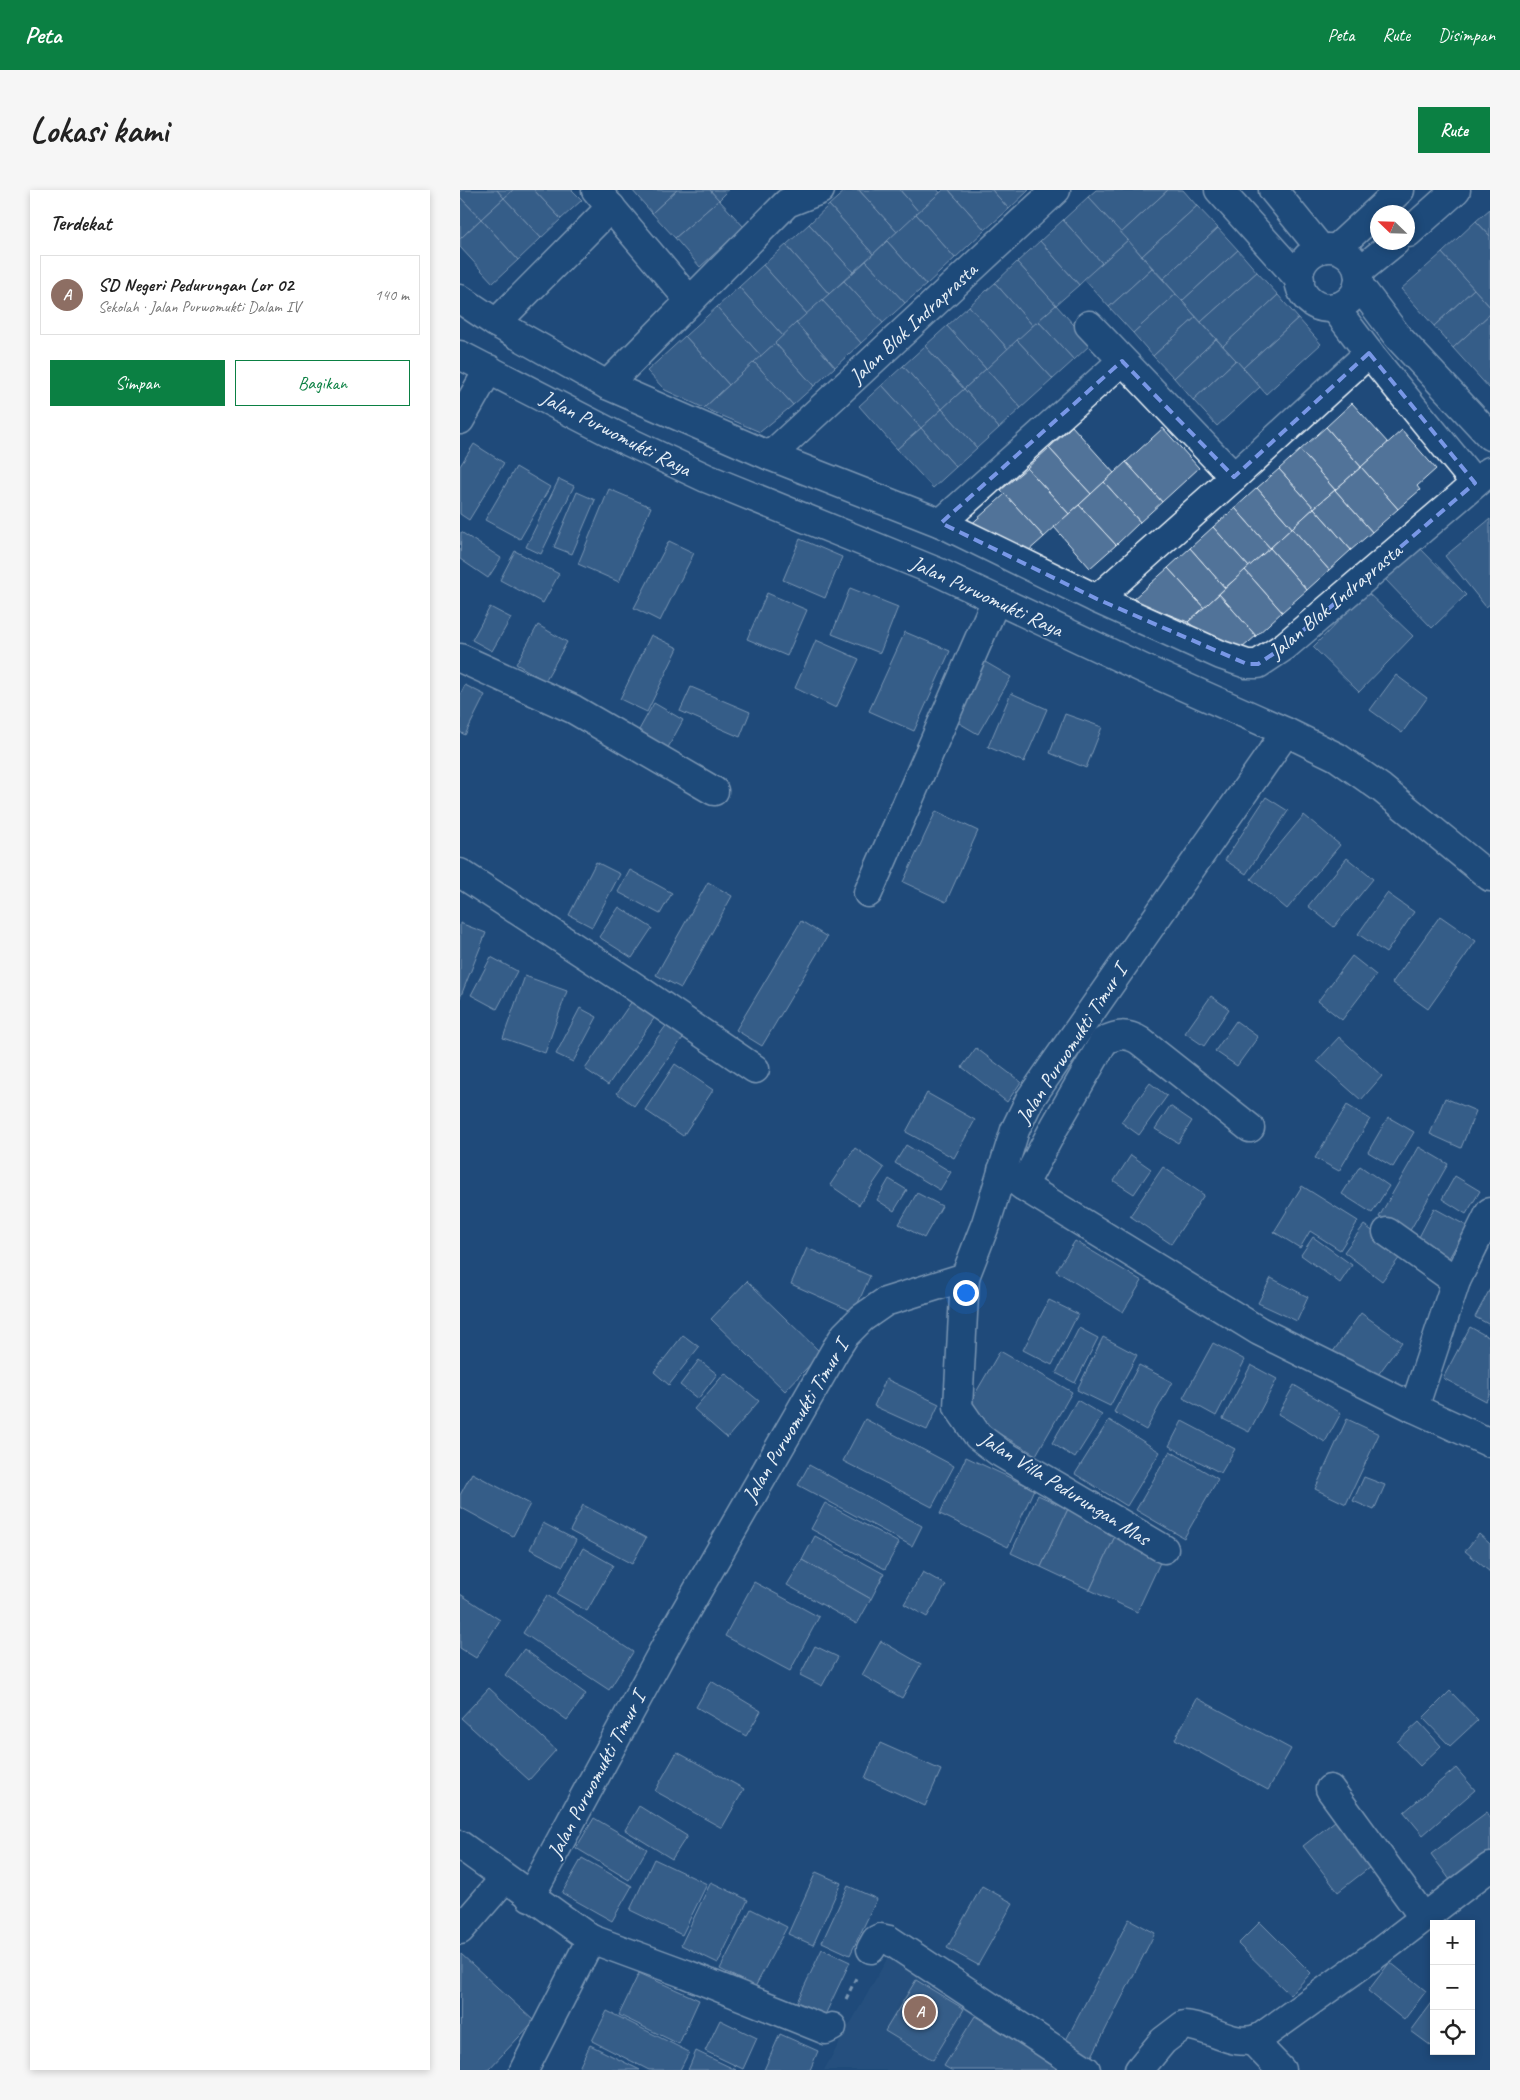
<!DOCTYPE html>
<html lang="id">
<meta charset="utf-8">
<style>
body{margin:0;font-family:Caveat,sans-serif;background:#f6f6f6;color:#222}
.controls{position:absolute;right:15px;bottom:15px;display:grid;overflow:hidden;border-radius:0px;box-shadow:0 2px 8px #0003}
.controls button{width:45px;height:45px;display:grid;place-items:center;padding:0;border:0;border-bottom:1px solid #e0e0e0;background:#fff;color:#222;font:25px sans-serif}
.compass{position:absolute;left:910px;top:15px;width:45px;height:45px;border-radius:50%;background:#fff;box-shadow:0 2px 8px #0003;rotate:293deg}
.you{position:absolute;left:505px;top:1102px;width:18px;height:18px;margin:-12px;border:4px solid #fff;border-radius:50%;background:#1a73e8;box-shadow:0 0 0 8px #1a73e833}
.badge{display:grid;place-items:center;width:32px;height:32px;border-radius:50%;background:#0b8043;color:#fff;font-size:16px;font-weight:700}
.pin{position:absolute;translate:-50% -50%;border:2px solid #fff;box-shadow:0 1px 5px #0006}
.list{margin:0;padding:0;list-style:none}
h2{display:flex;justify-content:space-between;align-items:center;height:65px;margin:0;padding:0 20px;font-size:21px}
h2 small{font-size:16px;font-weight:400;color:#767676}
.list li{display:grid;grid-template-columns:32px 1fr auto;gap:15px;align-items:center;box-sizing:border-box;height:80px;margin:0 10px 10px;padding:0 10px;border:1px solid #e0e0e0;border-radius:0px}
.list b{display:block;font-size:19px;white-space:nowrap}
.list p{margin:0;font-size:16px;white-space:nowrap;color:#767676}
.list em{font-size:16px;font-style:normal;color:#767676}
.actions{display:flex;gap:10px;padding:15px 20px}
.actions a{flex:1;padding:11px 0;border:1px solid #0b8043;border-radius:0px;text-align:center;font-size:18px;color:#0b8043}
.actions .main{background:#0b8043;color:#fff}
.icon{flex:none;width:28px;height:28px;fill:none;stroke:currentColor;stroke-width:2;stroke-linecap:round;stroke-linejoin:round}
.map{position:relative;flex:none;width:1030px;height:1880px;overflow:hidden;border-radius:0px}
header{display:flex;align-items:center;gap:30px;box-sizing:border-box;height:70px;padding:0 25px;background:#0b8043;color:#fff}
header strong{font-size:24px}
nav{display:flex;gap:28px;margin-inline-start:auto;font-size:18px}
.intro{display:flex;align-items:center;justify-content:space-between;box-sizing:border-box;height:120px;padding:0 30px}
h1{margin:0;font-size:35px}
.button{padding:12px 22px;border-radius:0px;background:#0b8043;color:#fff;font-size:18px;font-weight:700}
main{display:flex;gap:30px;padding:0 30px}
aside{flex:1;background:#fff;border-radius:0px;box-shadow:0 2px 8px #0003}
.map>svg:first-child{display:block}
</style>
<header>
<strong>Peta</strong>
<nav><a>Peta</a><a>Rute</a><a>Disimpan</a></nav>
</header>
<div class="intro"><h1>Lokasi kami</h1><a class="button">Rute</a></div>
<main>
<aside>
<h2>Terdekat<small></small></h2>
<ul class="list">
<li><span class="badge" style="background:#8d6e63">A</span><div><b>SD Negeri Pedurungan Lor 02</b><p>Sekolah · Jalan Purwomukti Dalam IV</p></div><em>140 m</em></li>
</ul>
<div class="actions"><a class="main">Simpan</a><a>Bagikan</a></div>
</aside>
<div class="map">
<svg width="1030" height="1880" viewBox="0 0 1030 1880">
<rect width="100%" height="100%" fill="#1f4a7a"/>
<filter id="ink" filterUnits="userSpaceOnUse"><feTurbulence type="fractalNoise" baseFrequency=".02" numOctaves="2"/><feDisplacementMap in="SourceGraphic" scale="10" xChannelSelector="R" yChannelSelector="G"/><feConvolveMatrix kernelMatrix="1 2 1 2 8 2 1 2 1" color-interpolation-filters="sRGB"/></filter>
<g filter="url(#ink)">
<!-- built -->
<path fill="#2e5683" d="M430,1764L615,1880H364Z"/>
<!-- building -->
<g fill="#517399" stroke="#e8f1f8">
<path d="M0,0H37L44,8L21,29L0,7Z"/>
<path d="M37,0H53L44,8Z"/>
<path d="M53,0H74L101,29L81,48L44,8Z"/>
<path d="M74,0H112L122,10L101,29Z"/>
<path d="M172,0H217L192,23Z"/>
<path d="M217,0H250L259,10L215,48L192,23Z"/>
<path d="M250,0H269L259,10Z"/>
<path d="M386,0H399L437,42L413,64L369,15Z"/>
<path d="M399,0H440L459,22L437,42Z"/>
<path d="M440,0H478L480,3L459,22Z"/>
<path d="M483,0H489L525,40L495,68L456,24Z"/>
<path d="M489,0H532L549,19L525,40Z"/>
<path d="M532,0H569L549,19Z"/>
<path d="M636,0H708L661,43L628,7Z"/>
<path d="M708,0H723L737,16L682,66L661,43Z"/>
<path d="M0,7L21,29L0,49Z"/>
<path d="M628,7L668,50L642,73L603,30Z"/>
<path d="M44,8L81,48L58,70L21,29Z"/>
<path d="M259,10L284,37L240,77L215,48Z"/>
<path d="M369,15L413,64L393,82L349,34Z"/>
<path d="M737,16L758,38L703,89L682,66Z"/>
<path d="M1030,19V46L1016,31Z"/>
<path d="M456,24L495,68L466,95L427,51Z"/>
<path d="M21,29L58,70L33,93L0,57V49Z"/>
<path d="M603,30L642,73L619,95L580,51Z"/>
<path d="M1016,31L1030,46V117L982,63Z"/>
<path d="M349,34L393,82L369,104L326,55Z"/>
<path d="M758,38L778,60L722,111L703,89Z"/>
<path d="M668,50L692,78L649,117L624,89Z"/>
<path d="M427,51L466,95L445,113L406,71Z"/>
<path d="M580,51L619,95L596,115L557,72Z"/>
<path d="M326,55L369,104L347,124L303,75Z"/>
<path d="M778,60L797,82L741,132L722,111Z"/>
<path d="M982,63L1014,99L974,136L941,99Z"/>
<path d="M406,71L445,113L423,133L384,91Z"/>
<path d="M557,72L596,115L573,136L535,93Z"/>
<path d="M303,75L347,124L323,146L279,97Z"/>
<path d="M692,78L716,104L673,143L649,117Z"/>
<path d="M797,82L818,105L763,156L741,132Z"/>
<path d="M384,91L423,133L401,153L362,110Z"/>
<path d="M535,93L573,136L548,159L509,116Z"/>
<path d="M279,97L323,146L301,166L257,117Z"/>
<path d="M1014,99L1030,117V124L993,158L974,136Z"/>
<path d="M716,104L736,127L693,166L673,143Z"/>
<path d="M818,105L838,128L783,178L763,156Z"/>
<path d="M362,110L401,153L375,177L336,133Z"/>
<path d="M596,115L631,154L614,170L578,131Z"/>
<path d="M509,116L548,159L526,179L487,136Z"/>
<path d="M257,117L301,166L269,195L225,146Z"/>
<path d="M1030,124V199L993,158Z"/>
<path d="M736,127L756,149L714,188L693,166Z"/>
<path d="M838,128L861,154L806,204L783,178Z"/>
<path d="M578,131L614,170L593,189L557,150Z"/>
<path d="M336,133L375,177L354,196L315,153Z"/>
<path d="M487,136L526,179L504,199L465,156Z"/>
<path d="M225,146L269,195L244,218L205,200L187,181Z"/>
<path d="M756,149L776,170L733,210L714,188Z"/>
<path d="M557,150L593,189L561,218L526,179Z"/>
<path d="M315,153L354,196L333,215L294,172Z"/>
<path d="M465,156L504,199L482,219L443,176Z"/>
<path d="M776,170L800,197L757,236L733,210Z"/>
<path d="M294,172L333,215L300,242L244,218Z"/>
<path d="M443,176L482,219L461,238L422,195Z"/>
<path d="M526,179L561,218L539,238L504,199Z"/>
<path d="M422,195L461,238L437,259L399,216Z"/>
<path d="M504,199L539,238L517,258L482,219Z"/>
<path d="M892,213L928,253L901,277L866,237Z"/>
<path d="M482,219L517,258L496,277L461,238Z"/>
<path d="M612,236L654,283L631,304L589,258Z"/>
<path d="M866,237L901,277L875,300L840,260Z"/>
<path d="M461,238L496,277L473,298L437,259Z"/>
<path d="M703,238L739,278L702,312L666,272Z"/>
<path d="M942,240L976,279L957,296L960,300L938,319L901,277Z"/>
<path d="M14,254L44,273L9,330L0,324V276Z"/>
<path d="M589,258L631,304L609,324L567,278Z"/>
<path d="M840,260L875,300L854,318L819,279Z"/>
<path d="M666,272L702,312L680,332L644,292Z"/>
<path d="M56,277L90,297L60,349L25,330Z"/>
<path d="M901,277L938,319L912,342L875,300Z"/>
<path d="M567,278L609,324L584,347L541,300Z"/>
<path d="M819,279L854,318L832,338L797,298Z"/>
<path d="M99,289L114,296L81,364L66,357Z"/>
<path d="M644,292L680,332L656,355L619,315Z"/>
<path d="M797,298L832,338L810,358L775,318Z"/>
<path d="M149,299L191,317L159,392L118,374Z"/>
<path d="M875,300L912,342L891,360L854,318Z"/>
<path d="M117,302L135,310L112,364L94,357Z"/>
<path d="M545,304L584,347L566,363L507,338Z"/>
<path d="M619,315L656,355L630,378L594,337Z"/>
<path d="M775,318L810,358L789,377L753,337Z"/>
<path d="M854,318L891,360L869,380L832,338Z"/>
<path d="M1030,329V414L1026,417L985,366Z"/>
<path d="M753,337L789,377L765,398L730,358Z"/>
<path d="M832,338L869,380L847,400L810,358Z"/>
<path d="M1,342L41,368L28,388L0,369Z"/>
<path d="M340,349L382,367L365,408L323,390Z"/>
<path d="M209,351L234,363L200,431L174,418Z"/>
<path d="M959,357L1006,405L972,438L925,389Z"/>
<path d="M730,358L765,398L744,418L708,378Z"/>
<path d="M810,358L847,400L822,422L785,380Z"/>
<path d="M55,361L99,384L83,413L40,390Z"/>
<path d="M708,378L744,418L728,432L672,410Z"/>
<path d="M785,380L822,422L796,446L759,404Z"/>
<path d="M390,398L438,417L420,463L372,444Z"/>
<path d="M907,402L953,446L899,502L853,457Z"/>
<path d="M307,403L347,420L327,466L287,449Z"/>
<path d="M759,404L796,446L782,458L742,444L728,432Z"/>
<path d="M30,417L51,428L32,461L12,450Z"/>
<path d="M78,435L107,452L85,491L56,474Z"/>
<path d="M445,442L490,461L454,541L409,521Z"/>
<path d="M191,445L218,458L187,522L160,509Z"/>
<path d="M356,450L399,469L376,518L335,498Z"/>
<path d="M520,469L551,487L518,544L487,526Z"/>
<path d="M936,485L967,508L942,543L910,520Z"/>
<path d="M5,495L25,505L5,545L0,542V505Z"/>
<path d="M231,497L290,522L280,547L220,521Z"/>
<path d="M551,503L587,519L564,572L528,557Z"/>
<path d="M194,513L223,530L204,565L174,549Z"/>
<path d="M605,524L642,537L626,578L590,563Z"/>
<path d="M806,607L828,621L786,684L765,670Z"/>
<path d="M476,621L518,641L486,712L443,692Z"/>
<path d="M844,625L880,655L827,719L791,689Z"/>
<path d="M887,668L913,689L874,737L848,716Z"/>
<path d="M136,672L160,684L132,737L109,725Z"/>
<path d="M170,680L212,703L200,724L158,702Z"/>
<path d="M248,692L272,706L221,798L196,785Z"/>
<path d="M927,703L954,722L926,763L898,744Z"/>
<path d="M159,717L192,738L172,768L139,747Z"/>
<path d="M980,726L1016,751L968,819L932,793Z"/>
<path d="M341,731L367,747L302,856L276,840Z"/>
<path d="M0,733L26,743L0,808Z"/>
<path d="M892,766L916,785L882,830L858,811Z"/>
<path d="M31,767L57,781L37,819L11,805Z"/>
<path d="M65,786L107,801L85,863L43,848Z"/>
<path d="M751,806L769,819L744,856L725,843Z"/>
<path d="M172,811L195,827L148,895L125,879Z"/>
<path d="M120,818L137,827L113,872L96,864Z"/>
<path d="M776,831L798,847L777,876L755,861Z"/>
<path d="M208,833L225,845L174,916L157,903Z"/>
<path d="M879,847L922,886L901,910L857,871Z"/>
<path d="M516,858L561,892L547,912L502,877Z"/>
<path d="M215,874L253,900L223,946L185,920Z"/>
<path d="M690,893L707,906L679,945L661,932Z"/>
<path d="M467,903L515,930L494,968L446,942Z"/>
<path d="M985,908L1016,921L1001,958L970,944Z"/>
<path d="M887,915L910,929L879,981L855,968Z"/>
<path d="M710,916L732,931L718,953L695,939Z"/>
<path d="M928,927L954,942L933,977L908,962Z"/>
<path d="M446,955L491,982L480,1000L435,973Z"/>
<path d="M959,957L988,974L948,1044L919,1027Z"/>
<path d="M395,958L424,978L399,1015L370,995Z"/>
<path d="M671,965L691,979L674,1004L654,991Z"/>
<path d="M900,976L929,996L912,1023L882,1004Z"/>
<path d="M703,977L744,1005L711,1054L670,1026Z"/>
<path d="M995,986L1020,1001L1006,1024L982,1009Z"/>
<path d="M429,989L447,1000L434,1021L417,1010Z"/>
<path d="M842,996L898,1031L880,1060L850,1041L840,1058L814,1042Z"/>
<path d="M457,1003L482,1016L464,1048L439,1034Z"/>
<path d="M974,1018L1007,1036L988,1070L956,1053Z"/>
<path d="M904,1035L943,1063L922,1091L884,1062Z"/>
<path d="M853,1047L892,1075L880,1093L841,1065Z"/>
<path d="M615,1051L682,1091L663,1122L596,1081Z"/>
<path d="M347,1058L410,1086L394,1122L331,1094Z"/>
<path d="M811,1088L848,1107L837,1131L798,1113Z"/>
<path d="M287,1091L361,1163L325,1201L251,1129Z"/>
<path d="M1030,1099V1135L1015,1127Z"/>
<path d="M589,1110L618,1124L592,1175L563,1160Z"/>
<path d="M901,1123L942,1152L912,1193L872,1163Z"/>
<path d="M1010,1137L1030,1148V1203L1026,1211L983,1188Z"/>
<path d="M619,1138L638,1148L615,1193L596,1183Z"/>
<path d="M223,1145L239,1157L209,1195L194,1182Z"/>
<path d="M643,1147L677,1165L650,1216L617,1200Z"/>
<path d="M753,1153L785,1170L756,1226L723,1208Z"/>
<path d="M540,1161L612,1202L576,1265L504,1223Z"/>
<path d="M239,1170L257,1184L238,1209L220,1195Z"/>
<path d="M679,1175L712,1192L686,1240L654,1222Z"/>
<path d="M791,1175L817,1189L789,1242L763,1229Z"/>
<path d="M265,1183L299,1211L267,1248L234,1219Z"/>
<path d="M426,1189L479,1214L467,1240L414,1216Z"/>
<path d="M834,1195L881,1223L865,1252L818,1224Z"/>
<path d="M617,1210L642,1225L615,1268L592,1253Z"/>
<path d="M405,1229L494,1276L472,1317L383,1271Z"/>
<path d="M887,1229L919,1244L886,1314L855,1299Z"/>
<path d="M649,1230L700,1262L667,1316L615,1284Z"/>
<path d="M722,1231L775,1259L761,1283L709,1256Z"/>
<path d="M710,1261L758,1289L724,1348L676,1320Z"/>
<path d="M506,1267L574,1299L548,1357L480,1324Z"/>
<path d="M349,1275L462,1336L452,1356L338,1295Z"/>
<path d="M12,1283L70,1314L53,1346L0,1317V1305Z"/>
<path d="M904,1287L925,1295L914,1320L893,1311Z"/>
<path d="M578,1305L608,1319L581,1377L551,1363Z"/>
<path d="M365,1313L439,1353L425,1379L351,1339Z"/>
<path d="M123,1315L186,1348L172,1374L110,1341Z"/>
<path d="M608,1319L657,1342L630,1400L581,1377Z"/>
<path d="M83,1333L116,1350L103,1376L70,1359Z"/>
<path d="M657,1342L704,1364L677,1422L630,1400Z"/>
<path d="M1019,1344L1030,1354V1382L1005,1361Z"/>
<path d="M355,1346L424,1384L411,1409L342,1370Z"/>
<path d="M123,1358L153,1375L127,1421L97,1404Z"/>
<path d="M342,1370L411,1409L397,1434L327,1395Z"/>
<path d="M463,1382L486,1395L467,1427L444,1414Z"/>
<path d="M294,1392L359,1427L330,1481L265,1446Z"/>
<path d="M0,1404L40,1430L16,1468L0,1458Z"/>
<path d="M87,1405L173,1462L149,1500L63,1443Z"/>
<path d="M421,1451L461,1474L442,1508L402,1485Z"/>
<path d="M355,1456L378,1467L362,1496L340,1485Z"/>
<path d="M64,1459L126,1504L107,1530L45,1485Z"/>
<path d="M251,1491L301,1521L286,1546L236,1517Z"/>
<path d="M29,1498L96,1560L69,1590L1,1528Z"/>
<path d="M990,1501L1018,1530L990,1556L963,1528Z"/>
<path d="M737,1508L831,1559L808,1600L715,1549Z"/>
<path d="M959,1532L981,1556L960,1576L937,1552Z"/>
<path d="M420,1553L481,1580L465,1616L405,1588Z"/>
<path d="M217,1562L284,1599L262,1638L195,1601Z"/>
<path d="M996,1578L1015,1600L963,1645L944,1622Z"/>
<path d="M179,1616L227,1646L212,1669L165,1640Z"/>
<path d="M1027,1622L1030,1627V1666L993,1694L971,1664Z"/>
<path d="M134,1628L187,1659L169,1690L116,1658Z"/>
<path d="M875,1631L910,1677L878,1702L843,1656Z"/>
<path d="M122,1668L172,1696L152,1731L102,1703Z"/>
<path d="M194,1669L247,1694L222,1745L170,1720Z"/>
<path d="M356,1682L381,1693L353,1755L328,1744Z"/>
<path d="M251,1692L288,1710L258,1773L221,1755Z"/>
<path d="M388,1696L417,1709L390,1765L362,1752Z"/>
<path d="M522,1696L553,1713L518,1775L487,1758Z"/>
<path d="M291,1719L327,1737L295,1797L260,1779Z"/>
<path d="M669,1729L695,1743L631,1868L604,1854Z"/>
<path d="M800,1732L851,1783L830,1805L778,1754Z"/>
<path d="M362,1759L390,1772L365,1825L337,1812Z"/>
<path d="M1,1764L74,1831L28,1880H0Z"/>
<path d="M930,1772L966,1801L944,1830L908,1801Z"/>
<path d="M179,1783L239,1810L219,1854L159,1825Z"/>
<path d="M456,1790L504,1819L473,1870L425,1841Z"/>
<path d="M974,1810V1858L951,1841Z"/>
<path d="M147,1821L229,1862L220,1880H189L132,1851Z"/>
<path d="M515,1826L602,1880H491L484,1876Z"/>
<path d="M260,1830L297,1848L283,1879L245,1861Z"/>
<path d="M320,1844L358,1861L350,1880H304Z"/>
<path d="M130,1855L180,1880H118Z"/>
<path d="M236,1861L276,1880H228Z"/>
<path d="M978,1861H990L986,1867Z"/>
</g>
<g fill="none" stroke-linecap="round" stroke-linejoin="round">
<defs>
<g id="street">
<path d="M136,0L230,111"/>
<path d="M759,0L840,90"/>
<path d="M813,0L861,59"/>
<path d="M948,43L996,0"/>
<path d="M877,58L940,0"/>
<circle cx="869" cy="88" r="30"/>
<path d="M898,82L935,52"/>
<path d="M898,94L938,147L1030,246"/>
<path d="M0,109L36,133L147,195L310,266L481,333L637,409L761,465L787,474H798L825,456L1030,281"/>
<path d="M874,117L909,163L1015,293"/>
<path d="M36,133L151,17"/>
<path d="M629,135L774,287"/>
<path d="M0,165L165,250L246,288L480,383L682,478L826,542L877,567L921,598L1030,687"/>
<path d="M147,195L327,13L360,0"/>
<path d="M0,230L29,179"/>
<path d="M310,266L596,0"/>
<path d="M481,333L662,171"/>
<path d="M637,409L774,287L909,163"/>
<path d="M0,468L113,519L254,601"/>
<path d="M0,683L166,791L295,879"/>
<path d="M408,703L536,410"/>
<path d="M542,980L563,996L799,1141L954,1218L1030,1253"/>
<path d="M563,996L595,936L644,851C657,844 667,843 680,851L790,938"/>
<path d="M927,1042L996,1091"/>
<path d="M505,1087L498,1217L518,1246L539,1262L704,1359"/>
<path d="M954,1218L996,1091L1030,1022"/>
<path d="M870,1599L964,1728"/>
<path d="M0,1655L131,1749L64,1880"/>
<path d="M70,1707L209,1450L376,1159L385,1145L402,1128L425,1112L505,1087L526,1033L555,940L570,909L826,542"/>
<path d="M0,1740L45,1688"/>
<path d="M131,1749L226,1784L366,1840L372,1837"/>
<path d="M411,1759L416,1750L420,1748L429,1750L626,1880"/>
<path d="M793,1851L821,1880"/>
<path d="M679,1880L703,1851L724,1835C751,1836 774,1860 801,1847L922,1760L1030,1677"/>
</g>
</defs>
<!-- street casing -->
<use href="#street" stroke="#e8f1f8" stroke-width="31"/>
<!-- path -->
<path stroke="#e8f1f8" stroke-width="3" stroke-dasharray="5 4" stroke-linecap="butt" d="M386,1809L397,1786"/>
<!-- street -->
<use href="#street" stroke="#1f4a7a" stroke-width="28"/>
</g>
</g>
<!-- marked area -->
<path d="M0 0H1030V1880H0ZM909,163L1015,293L825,456L798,474H787L637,409L481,333L662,171L774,287Z" fill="#1f4a7a" fill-opacity=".55" fill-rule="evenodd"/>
<path fill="none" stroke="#7897e6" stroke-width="4" stroke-dasharray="10 6" stroke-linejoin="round" d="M909,163L1015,293L825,456L798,474H787L637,409L481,333L662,171L774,287Z"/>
<g text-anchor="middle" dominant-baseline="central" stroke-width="4" stroke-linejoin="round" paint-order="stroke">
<!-- street labels -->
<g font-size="21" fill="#e8f1f8" stroke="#1f4a7a">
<text transform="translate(453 133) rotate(-43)">Jalan Blok Indraprasta</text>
<text transform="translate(156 243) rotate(27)">Jalan Purwomukti Raya</text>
<text transform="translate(527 406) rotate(25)">Jalan Purwomukti Raya</text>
<text transform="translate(875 411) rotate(-40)">Jalan Blok Indraprasta</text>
<text transform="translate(611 854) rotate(-57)">Jalan Purwomukti Timur I</text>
<text transform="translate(335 1231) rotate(-59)">Jalan Purwomukti Timur I</text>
<text transform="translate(605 1298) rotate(32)">Jalan Villa Pedurungan Mas</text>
<text transform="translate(136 1585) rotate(-62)">Jalan Purwomukti Timur I</text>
</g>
</g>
</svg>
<div class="controls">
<button>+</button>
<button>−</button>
<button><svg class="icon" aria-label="locate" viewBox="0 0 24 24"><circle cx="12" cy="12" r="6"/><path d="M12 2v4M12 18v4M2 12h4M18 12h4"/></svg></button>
</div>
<svg class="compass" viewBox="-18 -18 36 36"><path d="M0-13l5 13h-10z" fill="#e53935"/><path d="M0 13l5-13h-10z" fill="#767676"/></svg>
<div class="you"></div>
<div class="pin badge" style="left:460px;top:1822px;background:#8d6e63">A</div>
</div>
</main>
